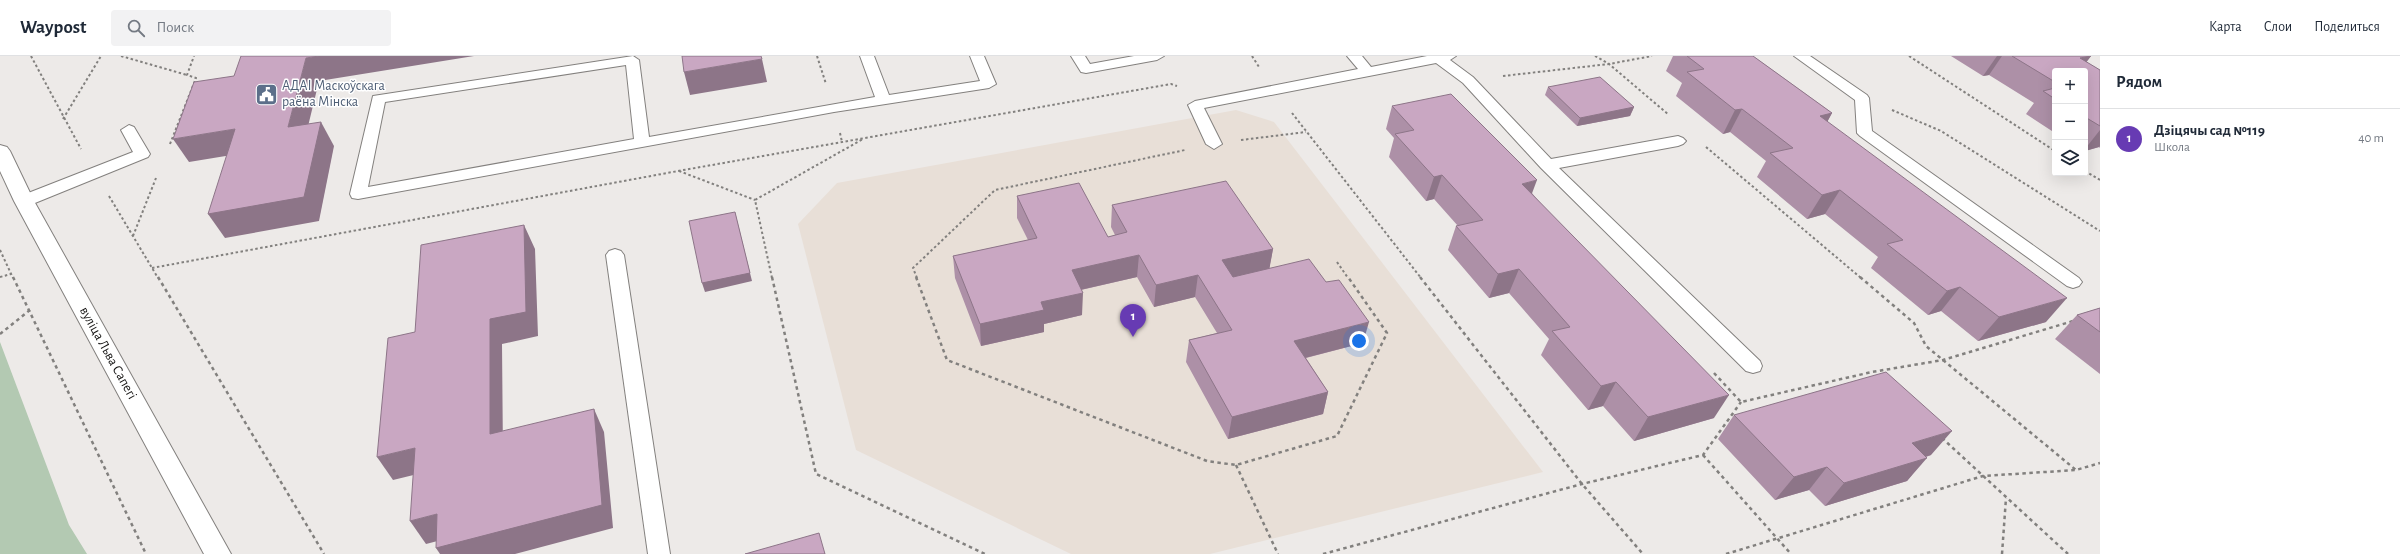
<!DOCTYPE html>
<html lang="ru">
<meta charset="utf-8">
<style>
body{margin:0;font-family:"Alegreya Sans",sans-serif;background:#f2f2f3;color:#1f2937}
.controls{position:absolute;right:12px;top:12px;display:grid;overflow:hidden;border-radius:4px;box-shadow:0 4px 16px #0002}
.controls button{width:36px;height:36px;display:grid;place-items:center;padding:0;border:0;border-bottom:1px solid #e0e1e3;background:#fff;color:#1f2937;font:20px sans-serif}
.you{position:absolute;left:1359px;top:285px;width:14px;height:14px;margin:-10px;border:3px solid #fff;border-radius:50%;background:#1a73e8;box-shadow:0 0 0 6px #1a73e833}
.badge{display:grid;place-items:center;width:26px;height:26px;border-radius:50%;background:#673bb3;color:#fff;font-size:13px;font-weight:700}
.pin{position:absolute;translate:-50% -33px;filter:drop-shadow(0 1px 2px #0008)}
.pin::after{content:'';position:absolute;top:21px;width:14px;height:12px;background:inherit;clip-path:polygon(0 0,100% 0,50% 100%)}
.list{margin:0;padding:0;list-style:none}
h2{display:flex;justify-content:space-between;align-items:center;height:52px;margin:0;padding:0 16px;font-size:17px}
h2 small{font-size:13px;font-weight:400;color:#747a83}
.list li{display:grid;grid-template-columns:26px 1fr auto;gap:12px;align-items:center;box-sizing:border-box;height:60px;padding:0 16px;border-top:1px solid #e0e1e3}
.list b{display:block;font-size:15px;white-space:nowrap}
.list p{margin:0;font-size:13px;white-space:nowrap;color:#747a83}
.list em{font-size:13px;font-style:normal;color:#747a83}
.icon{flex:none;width:22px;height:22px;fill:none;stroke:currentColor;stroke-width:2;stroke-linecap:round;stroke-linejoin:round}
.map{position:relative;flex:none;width:2100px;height:498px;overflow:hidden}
header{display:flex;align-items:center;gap:24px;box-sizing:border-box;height:56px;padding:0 20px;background:#fff;border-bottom:1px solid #e0e1e3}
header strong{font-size:19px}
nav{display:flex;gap:22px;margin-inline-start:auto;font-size:14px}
.search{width:280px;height:36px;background:#f2f2f3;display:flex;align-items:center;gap:10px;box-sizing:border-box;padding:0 14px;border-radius:4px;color:#747a83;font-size:15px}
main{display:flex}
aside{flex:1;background:#fff}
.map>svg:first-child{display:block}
</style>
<header>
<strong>Waypost</strong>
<div class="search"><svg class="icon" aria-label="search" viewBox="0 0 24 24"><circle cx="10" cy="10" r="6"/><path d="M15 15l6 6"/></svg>Поиск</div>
<nav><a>Карта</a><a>Слои</a><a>Поделиться</a></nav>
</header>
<main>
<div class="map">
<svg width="2100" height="498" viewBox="0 0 2100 498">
<rect width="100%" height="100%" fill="#edeae8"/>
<!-- built -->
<path fill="#e8dfd7" d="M1236,54L1274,66L1543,416L1210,498H1071L856,394L798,168L837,127Z"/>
<!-- green -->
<path fill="#b3c9b2" d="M0,286L69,469L87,498H0Z"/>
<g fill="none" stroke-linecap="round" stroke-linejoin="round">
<defs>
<g id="service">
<path d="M633,0L639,4L649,81L875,41L860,0H874L889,39L980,25L970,0H984L996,28L989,32L834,56L358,143L352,142L350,138L373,40ZM626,9L634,83L368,131L385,46Z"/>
<path d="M1071,0H1085L1090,8L1134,0H1164L1157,4L1086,17L1081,16Z"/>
<path d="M1347,0H1362L1371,11L1427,0H1456L1450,4L1473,21L1551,103L1678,80L1683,82L1686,85L1683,88L1678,90L1559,112L1760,305L1762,310L1760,315L1753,317L1746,315L1541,112L1463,27L1436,7L1204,52L1222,88L1214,93L1206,88L1188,49L1195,45L1358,13Z"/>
<path d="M1794,0H1810L1867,39L1869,42L1872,75L2079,222L2082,226L2079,230L2073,232L2067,230L1860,80L1857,77L1855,44Z"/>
<path d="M129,69L134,71L150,98L148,101L30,149H18L16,145L18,141L133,96L121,74Z"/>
<path d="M615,193L621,195L624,199L670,498H648L606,199L609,195Z"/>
</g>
<path id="minor" d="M0,89L7,91L10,95L34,145L231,498H204L14,145L0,115Z"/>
</defs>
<!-- service casing -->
<use href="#service" stroke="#83807e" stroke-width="2"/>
<!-- minor casing -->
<use href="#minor" stroke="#83807e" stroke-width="2"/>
<!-- path-far1 -->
<g stroke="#82807e" stroke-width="2" stroke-dasharray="2.5 2.5" stroke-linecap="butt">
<path d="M31,0L81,93"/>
<path d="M121,0L187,19"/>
<path d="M817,0L826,28"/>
<path d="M1252,0L1259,11"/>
<path d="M1595,0L1609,8L1669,59"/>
<path d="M1909,0L2055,95"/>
<path d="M1503,20L1609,8L1652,0"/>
<path d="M1892,54L1941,75L2100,175"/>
<path d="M1292,57L1421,222"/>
<path d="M63,63L101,0"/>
<path d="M840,77L842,86"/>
<path d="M1241,84L1306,76"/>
<path d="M170,88L196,22L187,19L194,0"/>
<path d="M1706,91L1861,222"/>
<path d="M679,115L755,144"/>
<path d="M2085,115L2100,124"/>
<path d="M109,140L158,222"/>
<path d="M133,180L156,122"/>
<path d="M0,194L13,222"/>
<path d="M1337,206L1348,222"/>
<path d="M152,212L678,115L1171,28L1177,30"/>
<path d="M0,221L11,218"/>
<path d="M772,222L755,144L863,83"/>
<path d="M917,222L913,212L995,134L1185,94"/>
</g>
<!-- path -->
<g stroke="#82807e" stroke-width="2.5" stroke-dasharray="3.5 3.5" stroke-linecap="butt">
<path d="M13,221L146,498"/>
<path d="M158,221L324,498"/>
<path d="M772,221L816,418L985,498"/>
<path d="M916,221L947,304L1207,405L1236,409L1337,380L1387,277L1348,221"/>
<path d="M1420,221L1582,428L1643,498"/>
<path d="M1860,221L1914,267L1926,290L2076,414"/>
<path d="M0,278L30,254"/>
<path d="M1714,317L1741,346L1872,316L1943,304L2073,265"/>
<path d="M1942,382L2068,498"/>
<path d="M1703,399L1791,498"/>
<path d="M1236,409L1278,498"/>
<path d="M1323,498L1582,428L1703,399L1741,346"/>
<path d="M1726,498L1983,420L2076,414L2100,407"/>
<path d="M2002,498L2006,442"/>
</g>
<!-- service -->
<use href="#service" fill="#fff" fill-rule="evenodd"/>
<!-- minor -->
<use href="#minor" fill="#fff" fill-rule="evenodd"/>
</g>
<!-- wall -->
<g fill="#ad90a7">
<path d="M1673,0H1753L1832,57L1827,66L2046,266L1978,285L1941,255L1928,259L1871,212L1878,201L1825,158L1807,163L1757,121L1766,105L1730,76L1723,78L1676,40L1682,27L1666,15Z"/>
<path d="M1951,0H2091L2086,6L2100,14V92L2099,91L2085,95V15H2055V77L2026,58L2034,47L1989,19L1983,20Z"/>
<path d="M1548,31L1634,51L1630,60L1577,70L1545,39Z"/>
<path d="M1392,50L1532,137L1714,362L1634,385L1603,350L1588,354L1541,299L1549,283L1509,237L1489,242L1448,194L1456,170H1458L1434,143L1426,145L1389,101L1394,82L1386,73Z"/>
<path d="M1017,140L1108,181L1115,179L1111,171L1112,149L1273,193L1269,213L1363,287L1306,302L1328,336L1323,358L1228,383L1186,306L1189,284L1217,277L1195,241L1154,251L1137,221L1081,234L1082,259L1044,268V276L981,290L955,222L953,200L1028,184L1017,162Z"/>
<path d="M2100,252V318L2055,283L2077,259Z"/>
<path d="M1734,359L1931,399L1926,401L1907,425L1825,450L1809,434L1775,444L1718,383Z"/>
</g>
<!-- shaded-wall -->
<g fill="#8d7588">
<path d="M319,0H474L319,25L302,95L288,71L306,2Z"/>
<path d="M1997,0H2002L1989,19L1983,20Z"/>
<path d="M2091,0L2080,15V2Z"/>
<path d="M762,3L767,26L690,39L684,16Z"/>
<path d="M1634,51L1630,60L1577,70L1580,62Z"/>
<path d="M1742,53L1730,76L1723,78L1735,54Z"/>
<path d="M1832,57L1819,81L1820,60Z"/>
<path d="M321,66L334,90L319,165L225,182L208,158Z"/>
<path d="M235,73L250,96L189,106L173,83Z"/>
<path d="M2100,74V90L2099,91L2085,95V93Z"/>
<path d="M1442,119L1434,143L1426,145L1434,121Z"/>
<path d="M1537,124L1528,148L1522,128Z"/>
<path d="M1840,134L1825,158L1807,163L1822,139Z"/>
<path d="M735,156L752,225L705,236L702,227Z"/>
<path d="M524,169L535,193L538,280L502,288L503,402L490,378V263Z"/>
<path d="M1273,193L1269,215L1219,226L1222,204Z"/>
<path d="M1139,199L1137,221L1071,236L1072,214Z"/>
<path d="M1519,213L1509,237L1489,242L1498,218Z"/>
<path d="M1198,219L1195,241L1154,251L1156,229Z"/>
<path d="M1960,231L1941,255L1928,259L1947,235Z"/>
<path d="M1083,237L1082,259L1044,268V276L981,290L980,268L1041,246Z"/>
<path d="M2067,242L2046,266L1978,285L1999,261Z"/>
<path d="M1369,266L1363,287L1289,306L1294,285Z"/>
<path d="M1616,326L1603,350L1588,354L1601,330Z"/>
<path d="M1328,336L1323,358L1228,383L1232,361Z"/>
<path d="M1729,339L1714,362L1634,385L1648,361Z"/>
<path d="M594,353L604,376L613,472L515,498H440L436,492Z"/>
<path d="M1952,375L1931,399L1892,411L1912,387Z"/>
<path d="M415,392L430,415L393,424L377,401Z"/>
<path d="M1927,402L1907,425L1825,450L1844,427Z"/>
<path d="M1827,411L1809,434L1775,444L1794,421Z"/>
<path d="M437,458L453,481L426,488L410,465Z"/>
</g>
<!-- building -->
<g fill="#c9a7c2" stroke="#8d7588">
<path d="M241,0H319L306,2L288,71L321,66L304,141L208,158L235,73L173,83L194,26L234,20Z"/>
<path d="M682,0H761L762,3L684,16Z"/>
<path d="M1687,0H1753L1832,57L1820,60L2067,242L1999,261L1960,231L1947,235L1887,188L1903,184L1840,134L1822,139L1770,97L1793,92L1742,53L1735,54L1687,16L1704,13Z"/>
<path d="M2012,0H2091L2080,2L2100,14V70L2085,61V15H2055V26Z"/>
<path d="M1600,21L1634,51L1580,62L1548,31Z"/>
<path d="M2055,32V43L2043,35Z"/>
<path d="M1451,38L1537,124L1522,128L1729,339L1648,361L1616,326L1601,330L1552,275L1570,271L1519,213L1498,218L1456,170L1483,164L1442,119L1434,121L1395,78L1414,74L1392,50Z"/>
<path d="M1226,125L1273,193L1222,204L1233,221L1309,203L1326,226L1339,224L1369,266L1294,285L1328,336L1232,361L1189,284L1232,274L1198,219L1156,229L1139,199L1072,214L1083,237L1041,246L1044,254L980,268L953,200L1037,182L1017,140L1079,127L1108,181L1127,176L1112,149Z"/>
<path d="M735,156L750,217L702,227L689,165Z"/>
<path d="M524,169L526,256L490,263V378L594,353L602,449L436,492L437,458L410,465L415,392L377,401L388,282L415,276L421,189Z"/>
<path d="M2100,252V276L2077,259Z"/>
<path d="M1886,316L1952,375L1912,387L1927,402L1844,427L1827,411L1794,421L1734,359Z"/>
<path d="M819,477L825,498H745Z"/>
</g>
<!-- icons -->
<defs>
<symbol id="civic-square" viewBox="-11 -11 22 22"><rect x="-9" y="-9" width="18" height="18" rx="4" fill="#5c6f8a" stroke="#fff"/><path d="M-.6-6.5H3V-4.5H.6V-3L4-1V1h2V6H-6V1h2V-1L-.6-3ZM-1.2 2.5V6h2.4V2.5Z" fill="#fff"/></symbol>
</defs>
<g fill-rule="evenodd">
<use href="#civic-square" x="254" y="26" width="25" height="25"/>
</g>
<g text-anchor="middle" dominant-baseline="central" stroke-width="3" stroke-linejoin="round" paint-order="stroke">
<!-- service labels -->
<g font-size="14" fill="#4e5e75" stroke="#fff" text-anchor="start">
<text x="282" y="30">АДАІ Маскоўскага<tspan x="282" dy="16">раёна Мінска</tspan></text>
</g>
<!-- street labels -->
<g font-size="14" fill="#141312" stroke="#fff">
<text transform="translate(108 297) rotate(61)">вуліца Льва Сапегі</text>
</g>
</g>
</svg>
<div class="controls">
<button>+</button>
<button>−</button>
<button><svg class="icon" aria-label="layers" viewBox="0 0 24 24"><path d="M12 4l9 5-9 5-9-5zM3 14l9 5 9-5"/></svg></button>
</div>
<div class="you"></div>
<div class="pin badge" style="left:1133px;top:281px">1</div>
</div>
<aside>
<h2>Рядом<small></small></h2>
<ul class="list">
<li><span class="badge">1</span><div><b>Дзіцячы сад №119</b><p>Школа</p></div><em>40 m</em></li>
</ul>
</aside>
</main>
